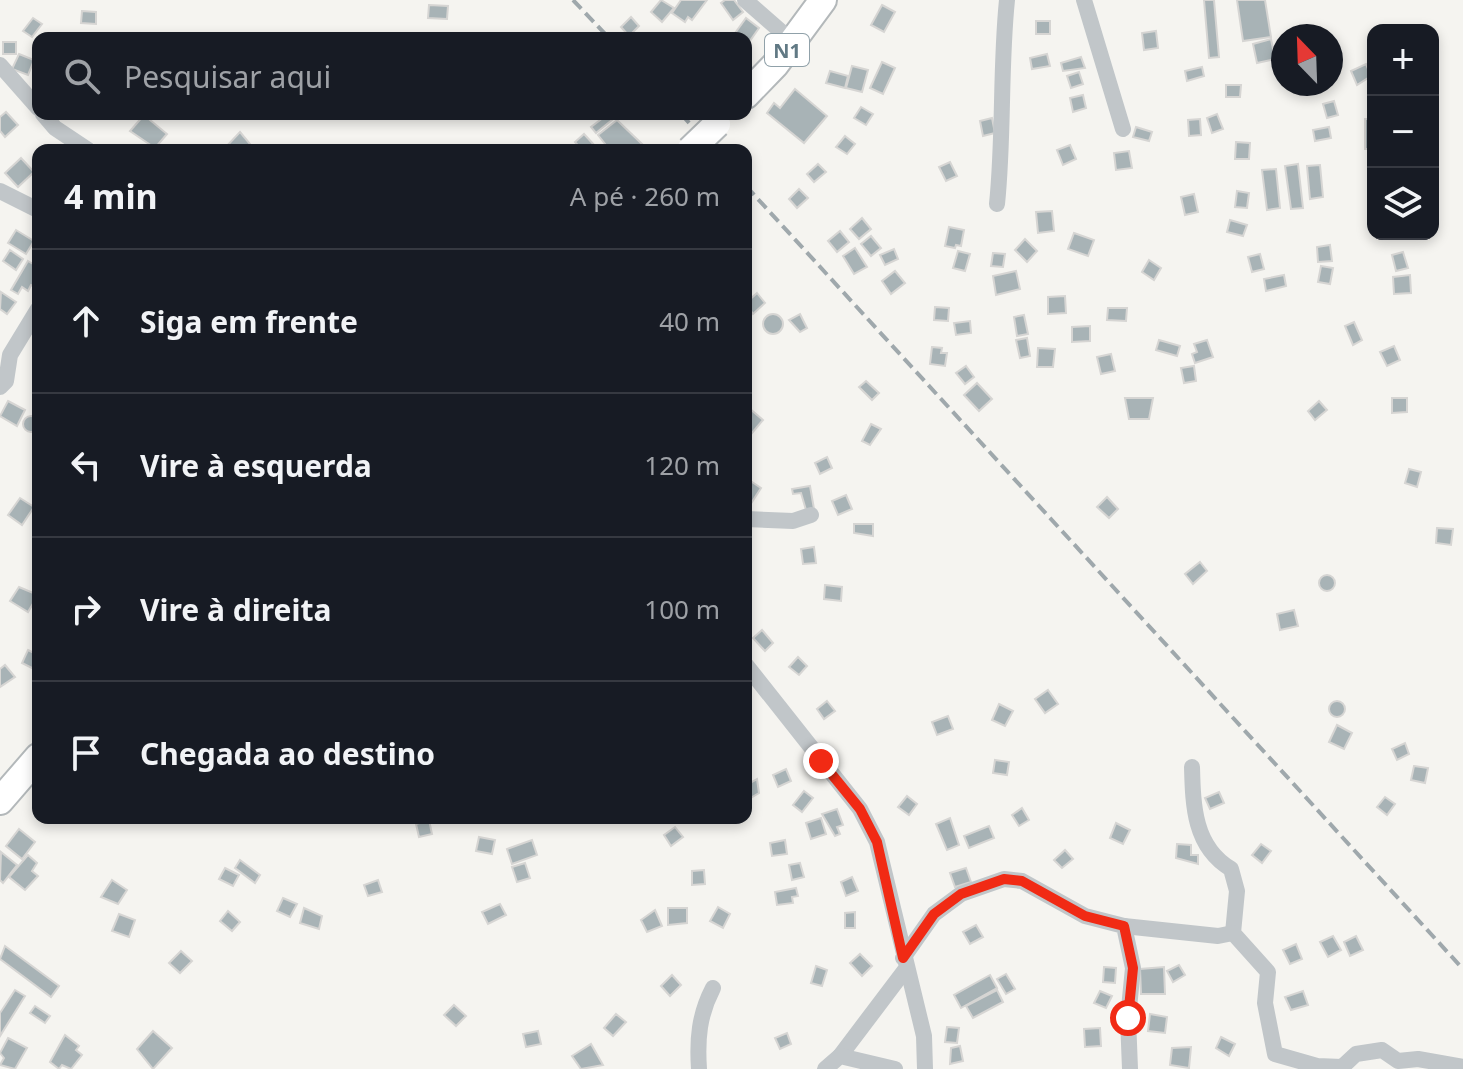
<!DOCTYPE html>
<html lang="pt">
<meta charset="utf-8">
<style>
body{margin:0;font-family:"Noto Sans",sans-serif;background:#242831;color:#f1f3f6}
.controls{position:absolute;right:24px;top:24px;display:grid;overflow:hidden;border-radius:16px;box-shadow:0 4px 12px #0003}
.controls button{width:72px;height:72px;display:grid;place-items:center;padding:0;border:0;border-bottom:2px solid #363941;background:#171b24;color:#f1f3f6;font:40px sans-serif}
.compass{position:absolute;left:1271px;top:24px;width:72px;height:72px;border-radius:50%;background:#171b24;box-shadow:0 4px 12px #0003;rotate:337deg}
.stop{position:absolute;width:24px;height:24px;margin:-18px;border:6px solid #f12a14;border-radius:50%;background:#fff}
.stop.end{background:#f12a14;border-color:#fff;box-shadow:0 2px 8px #0008}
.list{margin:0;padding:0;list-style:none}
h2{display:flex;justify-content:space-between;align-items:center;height:104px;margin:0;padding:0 32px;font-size:34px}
h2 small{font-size:26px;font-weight:400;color:#9ea1a6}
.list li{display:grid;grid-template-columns:52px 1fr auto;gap:24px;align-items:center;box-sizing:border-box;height:144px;padding:0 32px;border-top:2px solid #363941}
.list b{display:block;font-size:30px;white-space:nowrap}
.list em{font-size:26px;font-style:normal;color:#9ea1a6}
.icon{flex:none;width:44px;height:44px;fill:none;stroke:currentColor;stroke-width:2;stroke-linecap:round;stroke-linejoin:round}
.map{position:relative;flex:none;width:1463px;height:1069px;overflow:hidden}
.search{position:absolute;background:#171b24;box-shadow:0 4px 12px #0003;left:32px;top:32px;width:720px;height:88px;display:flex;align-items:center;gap:20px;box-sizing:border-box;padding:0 28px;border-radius:16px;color:#9ea1a6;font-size:30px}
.panel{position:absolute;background:#171b24;box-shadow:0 4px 12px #0003;left:32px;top:144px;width:720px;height:680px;border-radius:16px}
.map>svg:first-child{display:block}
</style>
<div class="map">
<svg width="1463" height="1069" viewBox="0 0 1463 1069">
<rect width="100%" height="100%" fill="#f5f4f0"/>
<!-- building -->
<g fill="#a8b3b6" stroke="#d6d5d3" stroke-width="2">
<path d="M661,0L674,8L662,22L651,12Z"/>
<path d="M681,0H707L692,20L688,17L685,22L672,13Z"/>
<path d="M725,0H734L743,12L733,20L721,3Z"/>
<path d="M1204,0H1214L1219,57L1209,58Z"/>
<path d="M1237,0H1265L1271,37L1243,41Z"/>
<path d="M429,5L448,6L447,19L428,18Z"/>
<path d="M882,5L895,12L884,32L871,25Z"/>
<path d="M82,11L96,12V24L81,23Z"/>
<path d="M631,17L639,26L629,36L621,27Z"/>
<path d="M33,18L42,24L32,37L23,31Z"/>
<path d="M746,18L759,28L747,45L746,38L733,36Z"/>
<rect x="1036" y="21" width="14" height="13"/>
<path d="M1156,31L1158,48L1144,50L1142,33Z"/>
<path d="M1271,39L1275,59L1257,63L1253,44Z"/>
<rect x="3" y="42" width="13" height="12"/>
<path d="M19,54L34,60L28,75L12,69Z"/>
<path d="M1047,54L1050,66L1032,69L1030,58Z"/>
<path d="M1081,57L1085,68L1063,71L1061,63Z"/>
<path d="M882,62L895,68L883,94L870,88Z"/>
<path d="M1366,64L1371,76L1357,85L1351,71Z"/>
<path d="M852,66L868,70L862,92L846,88Z"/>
<path d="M1202,67L1204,76L1187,81L1185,71Z"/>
<path d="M830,71L848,76L845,88L826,83Z"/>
<path d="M1079,72L1083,84L1071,88L1067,76Z"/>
<path d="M1226,85H1241L1240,97H1226Z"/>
<path d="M795,89L827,116L804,143L767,113L774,103L780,108Z"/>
<path d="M1083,95L1086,108L1073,112L1070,98Z"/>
<path d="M1334,101L1338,115L1327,118L1323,104Z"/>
<path d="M861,107L873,114L866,125L854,118Z"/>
<path d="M6,112L18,125L5,137L0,131V117Z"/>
<path d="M608,114L618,115L596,133L591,127Z"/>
<path d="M1217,114L1223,129L1212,133L1207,118Z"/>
<path d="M144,115L167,134L155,148L130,131Z"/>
<path d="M992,118L995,133L983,136L980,121Z"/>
<path d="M1200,119L1201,135L1189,136L1188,120Z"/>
<rect x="1365" y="119" width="8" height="30"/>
<path d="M617,120L643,145L636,150H610L598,135Z"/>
<path d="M1136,127L1152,132L1149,141L1133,137Z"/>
<path d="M1329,127L1331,138L1315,141L1313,130Z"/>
<path d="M240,132L255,150H223Z"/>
<path d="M584,134L595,146L590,150H582L575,142Z"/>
<path d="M845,136L855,144L847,154L836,147Z"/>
<path d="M1236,142L1250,143L1249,159H1235Z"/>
<path d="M1070,145L1076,159L1063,165L1057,150Z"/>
<path d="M1129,151L1132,168L1116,170L1114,153Z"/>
<path d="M21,158L34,172L18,187L5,173Z"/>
<path d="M950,162L957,176L946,181L939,167Z"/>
<path d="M818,164L826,172L814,182L807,174Z"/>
<path d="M1298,164L1303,208L1291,209L1285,166Z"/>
<path d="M1320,165L1323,197L1310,199L1307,166Z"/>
<path d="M1276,169L1280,208L1267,210L1262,170Z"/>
<path d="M799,189L808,198L797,208L789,199Z"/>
<path d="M1237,191L1249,193L1247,208L1235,207Z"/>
<path d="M1194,194L1198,212L1185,215L1181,197Z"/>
<path d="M1052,211L1054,231L1038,233L1036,212Z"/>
<path d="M862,218L871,229L859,239L850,229Z"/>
<path d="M1230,220L1247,225L1243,236L1227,232Z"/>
<path d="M949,227L964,230L961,246L956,245L955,248L945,246Z"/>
<path d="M16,230L34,241L26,254L8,243Z"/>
<path d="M840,231L849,242L837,252L828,241Z"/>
<path d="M1074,233L1094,240L1088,256L1068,249Z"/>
<path d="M871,236L881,248L871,256L861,244Z"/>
<path d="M1025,239L1037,251L1027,262L1015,250Z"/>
<path d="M1330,245L1332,261L1318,262L1317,247Z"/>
<path d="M855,248L867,267L854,274L843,256Z"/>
<path d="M894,249L898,259L885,265L880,255Z"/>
<path d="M10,250L23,259L16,270L3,261Z"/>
<path d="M958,251L970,254L965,271L953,268Z"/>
<path d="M1403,252L1408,268L1396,271L1392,255Z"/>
<path d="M993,253L1005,254L1003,267L991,266Z"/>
<path d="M1260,254L1264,269L1252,272L1248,257Z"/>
<path d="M1149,260L1161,268L1154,280L1142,272Z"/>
<path d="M28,261L38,267V281L35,287L31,285L28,291L22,287L18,294L11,290Z"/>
<path d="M1321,266L1333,268L1330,284L1318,282Z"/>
<path d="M895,271L905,283L891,294L882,281Z"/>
<path d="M1016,271L1020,289L996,295L993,276Z"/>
<path d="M1284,275L1286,286L1266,291L1264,279Z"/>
<path d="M1410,275L1411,293L1394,294L1393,277Z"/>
<path d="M1,292L16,302L7,314L0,309Z"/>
<path d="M757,293L765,303L753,314L746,303Z"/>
<path d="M1065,296L1066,313L1048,314V297Z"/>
<path d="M935,307L949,308L948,321L934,320Z"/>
<path d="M1108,308H1127L1126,321L1107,320Z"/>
<path d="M800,314L807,328L800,332L789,320Z"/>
<circle cx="773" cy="324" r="10"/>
<path d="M1024,315L1028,334L1017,336L1014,317Z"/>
<path d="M970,321L971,333L956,335L954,323Z"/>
<path d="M1354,322L1362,340L1353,345L1345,326Z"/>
<path d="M1090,326V341L1072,342V327Z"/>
<path d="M1027,338L1030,356L1020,358L1016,340Z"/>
<path d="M1159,340L1180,346L1177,356L1156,350Z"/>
<path d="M1207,340L1213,357L1195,363L1192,354L1197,352L1194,344Z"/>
<path d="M1394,346L1400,360L1387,366L1380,352Z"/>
<path d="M932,347L942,348L941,353H947L945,366L930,364Z"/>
<path d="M1038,348L1055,349L1053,367H1037Z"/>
<path d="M1111,354L1115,371L1101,374L1097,357Z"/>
<path d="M966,366L974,377L965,384L956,373Z"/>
<path d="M1194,366L1196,381L1184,383L1181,368Z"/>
<path d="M866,381L879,393L872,400L859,387Z"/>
<path d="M977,383L992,399L979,411L964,395Z"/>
<path d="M1125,398H1153L1149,419H1129Z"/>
<path d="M1392,398H1407V412L1392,413Z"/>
<path d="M8,401L25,410L17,426L0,416Z"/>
<path d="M1319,401L1327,410L1315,420L1308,411Z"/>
<path d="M749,408L763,420L752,433L746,428Z"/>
<circle cx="31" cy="424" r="8"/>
<path d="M871,424L881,429L870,445L862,441Z"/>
<path d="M827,457L832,468L820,474L815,463Z"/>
<path d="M1409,469L1421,472L1417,487L1405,483Z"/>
<path d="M746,478L761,488L750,505L746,502Z"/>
<path d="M810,486L814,509L806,510L801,493L793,494L792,489Z"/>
<path d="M846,495L852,509L838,515L832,501Z"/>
<path d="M1107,497L1118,509L1109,518L1097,507Z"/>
<path d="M20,498L34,507L22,525L8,515Z"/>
<path d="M854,524H873V536L854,533Z"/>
<path d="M1437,528L1453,529L1451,545L1436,543Z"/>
<path d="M814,547L816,563L803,564L801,549Z"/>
<path d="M1200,562L1207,571L1193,584L1185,574Z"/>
<circle cx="1327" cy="583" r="8"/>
<path d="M825,585L842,587L841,601L824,599Z"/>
<path d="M19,587L38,595L28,612L10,601Z"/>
<path d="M1294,610L1298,626L1280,630L1277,614Z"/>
<path d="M762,630L773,643L765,651L753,638Z"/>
<path d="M28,650L38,655L34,669L22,663Z"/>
<path d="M798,657L807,666L799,675L789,667Z"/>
<path d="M5,665L15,677L0,687V669Z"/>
<path d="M1048,690L1058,704L1045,713L1035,699Z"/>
<circle cx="1337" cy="709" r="8"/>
<path d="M827,701L835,711L824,719L817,709Z"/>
<path d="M999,704L1013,711L1005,726L992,720Z"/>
<path d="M948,716L953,729L937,735L932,722Z"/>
<path d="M1337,725L1352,733L1344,749L1329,742Z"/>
<path d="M1405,743L1409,754L1397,760L1392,749Z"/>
<path d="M995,760L1009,762L1007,775L993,773Z"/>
<path d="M1414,766L1428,768L1425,783L1411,780Z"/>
<path d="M786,769L791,781L778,787L773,775Z"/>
<path d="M757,779L759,793L747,800L746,785Z"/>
<path d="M804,791L813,798L802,812L793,805Z"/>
<path d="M1219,792L1224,803L1210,809L1205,798Z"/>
<path d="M907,796L917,804L909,815L898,807Z"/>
<path d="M1385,797L1395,804L1387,815L1377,807Z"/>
<path d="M1022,808L1029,820L1019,826L1012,815Z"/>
<path d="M837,809L843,825L837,827L840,834L835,836L822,814Z"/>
<path d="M821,818L826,834L811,839L806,823Z"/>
<path d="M950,818L959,845L947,850L936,824Z"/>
<path d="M429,820L432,834L419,837L416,824Z"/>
<path d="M1116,823L1130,830L1123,844L1110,838Z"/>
<path d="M989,826L994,838L969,848L964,836Z"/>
<path d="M675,827L683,837L671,846L664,835Z"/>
<path d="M19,829L35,842L22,859L6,846Z"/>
<path d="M479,837L495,840L492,854L476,851Z"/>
<path d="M532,840L537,855L512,864L507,849Z"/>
<path d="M785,840L787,854L772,856L770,843Z"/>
<path d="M1177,844L1191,845V855H1198V864L1176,858Z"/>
<path d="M1261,844L1271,851L1262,863L1252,855Z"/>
<path d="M1065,850L1073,859L1062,868L1054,860Z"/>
<path d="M1,852L17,865L3,883L0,880Z"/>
<path d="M28,855L37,863L32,871L38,876L25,890L9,877Z"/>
<path d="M240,860L260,875L255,883L235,868Z"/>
<path d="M525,863L530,878L517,882L512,867Z"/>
<path d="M800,863L804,877L792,880L789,865Z"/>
<path d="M225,868L239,875L233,886L219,879Z"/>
<path d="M966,868L971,882L955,887L950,873Z"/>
<path d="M704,870L705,884L692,885V871Z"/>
<path d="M852,877L858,891L846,896L841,882Z"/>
<path d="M112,880L127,890L118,904L101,897Z"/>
<path d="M378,880L382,892L368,896L364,885Z"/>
<path d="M796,888L798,896L792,897L793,903L777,905L775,892Z"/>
<path d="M283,898L297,904L290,917L277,911Z"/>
<path d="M500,904L506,915L488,924L482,912Z"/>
<path d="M718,907L730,914L723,928L710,921Z"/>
<path d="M304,908L322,916L319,929L300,923Z"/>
<path d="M668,908H687V923L668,925Z"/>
<path d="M655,910L662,926L647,932L641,920Z"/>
<path d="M228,911L240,922L232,931L220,921Z"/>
<path d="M855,912V928H845V913Z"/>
<path d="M119,914L135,920L129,937L112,931Z"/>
<path d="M976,925L983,937L970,944L963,932Z"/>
<path d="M1333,936L1341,950L1328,957L1320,942Z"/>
<path d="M1356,936L1363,950L1350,956L1344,942Z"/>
<path d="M1296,944L1302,959L1290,964L1283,950Z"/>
<path d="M5,946L59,986L51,997L0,959Z"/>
<path d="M181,951L192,961L180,973L169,963Z"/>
<path d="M860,954L872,966L862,976L850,963Z"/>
<path d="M1179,965L1185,975L1173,982L1167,971Z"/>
<path d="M816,966L827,970L822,986L811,983Z"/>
<path d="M1104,967L1116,968L1115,983L1103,982Z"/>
<path d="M1164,967L1165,994H1141L1140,969Z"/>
<path d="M1006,974L1015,989L1006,994L997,979Z"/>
<path d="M672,975L681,985L670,996L661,986Z"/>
<path d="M990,975L997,988L961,1008L954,995Z"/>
<path d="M15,990L25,996L0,1036V1013Z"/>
<path d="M997,990L1003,1002L973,1018L966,1006Z"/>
<path d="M1100,991L1112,996L1106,1008L1094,1003Z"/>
<path d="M1303,991L1308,1005L1291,1010L1285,997Z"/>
<path d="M454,1005L466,1016L456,1026L444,1015Z"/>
<path d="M35,1006L50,1016L45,1023L30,1013Z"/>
<path d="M616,1014L626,1022L613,1036L604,1028Z"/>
<path d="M1150,1014L1167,1017L1165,1033L1148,1031Z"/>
<path d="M947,1027L959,1028L957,1043L945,1042Z"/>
<path d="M1100,1028L1101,1046L1085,1047L1084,1029Z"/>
<path d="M153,1031L172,1048L153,1069L137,1049Z"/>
<path d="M538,1031L541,1044L526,1047L523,1034Z"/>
<path d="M787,1033L791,1044L780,1049L775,1038Z"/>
<path d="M65,1035L79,1046L76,1050L82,1055L71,1069L62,1065L59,1069L50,1062Z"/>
<path d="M1221,1037L1235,1044L1229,1056L1216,1048Z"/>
<path d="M8,1038L27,1048L15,1069L0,1065L4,1058L0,1053Z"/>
<path d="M591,1044L603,1065L581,1069L572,1056Z"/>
<path d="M960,1046L963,1061L950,1064L951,1048Z"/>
<path d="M1191,1047L1189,1068L1170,1065L1172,1048Z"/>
</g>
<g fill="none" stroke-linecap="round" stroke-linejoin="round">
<defs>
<g id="trunk">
<path d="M746,95L775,65L823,0"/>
<path d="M0,801L38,757"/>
</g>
</defs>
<!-- trunk casing -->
<use href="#trunk" stroke="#b3b8ba" stroke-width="30"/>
<!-- minor -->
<g stroke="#c1c6c9" stroke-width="16">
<path d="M745,0L793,42"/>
<path d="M1084,0L1123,129"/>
<path d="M0,65L38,108"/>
<path d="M43,114L55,128L88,150"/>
<path d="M0,191L38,210"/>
<path d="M997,204C1004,136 1000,68 1007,0"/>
<path d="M0,387L6,381L10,355L38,309"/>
<path d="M746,519L793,521L811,515"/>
<path d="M746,665L860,809L877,842L924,1036L925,1069"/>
<path d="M1192,767C1193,806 1194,847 1231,869L1237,891L1233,933L1268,972L1265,1003L1275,1054L1317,1066L1342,1067L1356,1054L1382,1050L1398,1061L1418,1059L1463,1067"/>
<path d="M1124,926L1218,936L1233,933"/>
<path d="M903,958L934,914L961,894L1004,879L1022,881L1085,916L1124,926L1133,968L1128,1018L1130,1069"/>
<path d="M840,1056L905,970"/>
<path d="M699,1069C697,1039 699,1015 713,988"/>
<path d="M825,1069L840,1056L895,1069"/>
</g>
<!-- trunk -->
<use href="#trunk" stroke="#fff" stroke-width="26"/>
<!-- rail -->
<g stroke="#9fa8ac" stroke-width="4" stroke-dasharray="12 6" stroke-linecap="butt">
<path d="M573,0L609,38"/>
<path d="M681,114L714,150"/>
<path d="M746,186L1463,969"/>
</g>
<defs>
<path id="trunk-bridge" d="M690,150L717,124"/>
</defs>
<!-- trunk-bridge casing -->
<use href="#trunk-bridge" stroke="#b3b8ba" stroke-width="30" stroke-linecap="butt"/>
<!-- trunk-bridge -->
<use href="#trunk-bridge" stroke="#fff" stroke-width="26"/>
</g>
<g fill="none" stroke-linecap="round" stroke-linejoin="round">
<!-- route -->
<path stroke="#f12a14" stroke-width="10" d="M821,761L860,809L877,842L903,958L934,914L961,894L1004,879L1022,881L1085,916L1124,926L1133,968L1128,1018"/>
</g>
<g text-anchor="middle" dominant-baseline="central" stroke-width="8" stroke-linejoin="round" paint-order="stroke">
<!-- shield labels -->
<rect fill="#fff" stroke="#90a1a9" stroke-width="2" x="765" y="34" width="44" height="32" rx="6"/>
<g font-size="20" font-weight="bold" fill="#617984">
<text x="787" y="50">N1</text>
</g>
</g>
</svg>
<div class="controls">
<button>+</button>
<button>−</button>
<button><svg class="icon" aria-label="layers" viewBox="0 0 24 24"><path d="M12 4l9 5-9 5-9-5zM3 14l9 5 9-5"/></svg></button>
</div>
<svg class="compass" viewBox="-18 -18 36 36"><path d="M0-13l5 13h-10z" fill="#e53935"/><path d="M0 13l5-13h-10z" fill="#9ea1a6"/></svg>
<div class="stop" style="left:1128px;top:1018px"></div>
<div class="stop end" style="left:821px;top:761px"></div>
<div class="search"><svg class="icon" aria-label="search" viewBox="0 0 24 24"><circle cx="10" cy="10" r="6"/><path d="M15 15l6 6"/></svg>Pesquisar aqui</div>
<section class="panel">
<h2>4 min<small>A pé · 260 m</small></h2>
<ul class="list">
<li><svg class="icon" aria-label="ahead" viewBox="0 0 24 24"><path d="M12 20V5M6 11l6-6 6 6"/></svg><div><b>Siga em frente</b></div><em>40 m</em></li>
<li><svg class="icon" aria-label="left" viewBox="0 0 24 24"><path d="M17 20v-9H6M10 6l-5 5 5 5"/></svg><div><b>Vire à esquerda</b></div><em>120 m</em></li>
<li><svg class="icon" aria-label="right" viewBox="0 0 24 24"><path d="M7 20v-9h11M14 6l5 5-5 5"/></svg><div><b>Vire à direita</b></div><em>100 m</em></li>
<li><svg class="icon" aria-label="arrive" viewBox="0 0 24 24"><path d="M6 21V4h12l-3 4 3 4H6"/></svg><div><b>Chegada ao destino</b></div></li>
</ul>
</section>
</div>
